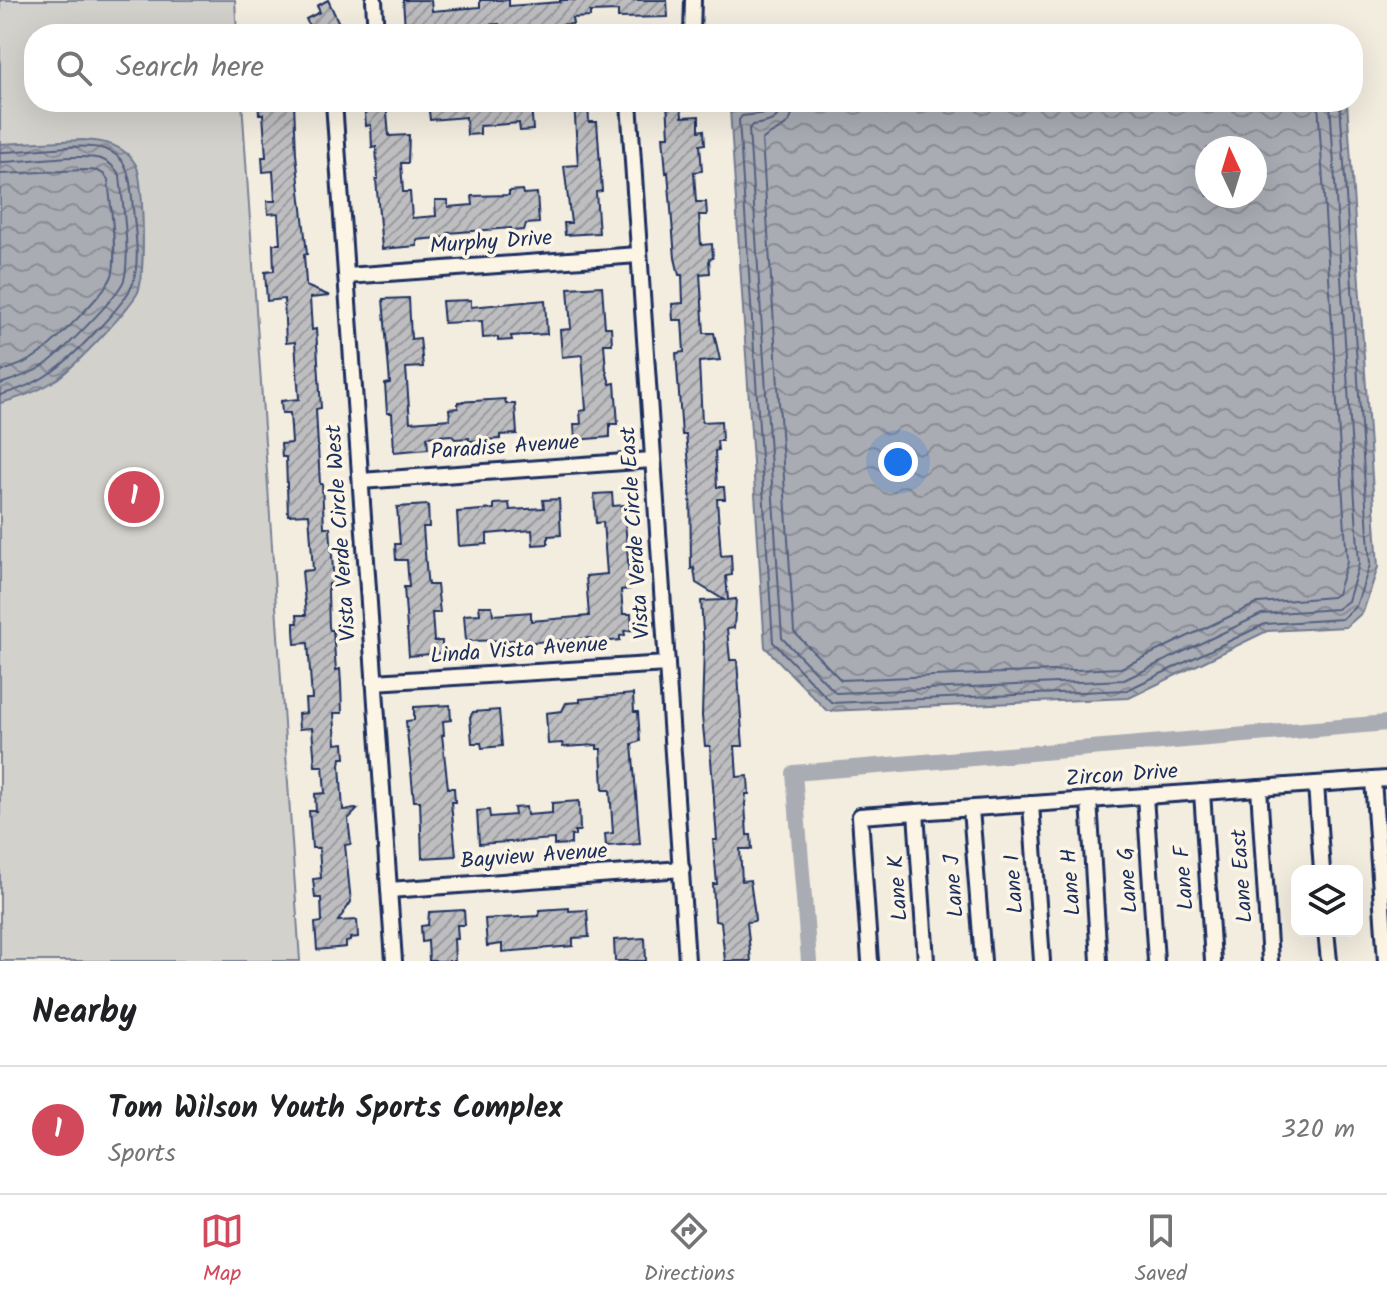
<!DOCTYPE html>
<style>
body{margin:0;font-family:Kalam,sans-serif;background:#f6f6f6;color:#202124}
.controls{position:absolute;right:24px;bottom:24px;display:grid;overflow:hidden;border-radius:16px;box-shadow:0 8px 32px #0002}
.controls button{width:72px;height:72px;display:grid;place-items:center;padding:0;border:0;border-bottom:2px solid #e0e0e0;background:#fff;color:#202124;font:40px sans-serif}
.compass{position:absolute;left:1195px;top:136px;width:72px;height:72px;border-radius:50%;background:#fff;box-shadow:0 8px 32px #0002;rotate:356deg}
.you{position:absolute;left:898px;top:462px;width:28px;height:28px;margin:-20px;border:6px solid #fff;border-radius:50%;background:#1a73e8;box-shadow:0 0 0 12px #1a73e833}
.badge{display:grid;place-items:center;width:52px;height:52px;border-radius:50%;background:#d1495b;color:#fff;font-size:26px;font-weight:700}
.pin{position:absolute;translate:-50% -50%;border:4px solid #fff;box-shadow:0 2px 8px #0006}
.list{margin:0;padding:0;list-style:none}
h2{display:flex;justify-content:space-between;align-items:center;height:104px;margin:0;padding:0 32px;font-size:34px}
h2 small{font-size:26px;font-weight:400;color:#757577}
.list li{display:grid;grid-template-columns:52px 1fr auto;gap:24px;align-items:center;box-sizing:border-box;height:128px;padding:0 32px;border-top:2px solid #e0e0e0}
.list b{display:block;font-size:30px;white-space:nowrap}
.list p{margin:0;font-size:26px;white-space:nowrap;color:#757577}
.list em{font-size:26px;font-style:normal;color:#757577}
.icon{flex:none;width:44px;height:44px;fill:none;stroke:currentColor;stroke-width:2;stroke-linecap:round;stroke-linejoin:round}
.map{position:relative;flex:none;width:1387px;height:961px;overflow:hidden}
.search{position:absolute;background:#fff;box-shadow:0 8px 32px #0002;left:24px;right:24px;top:24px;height:88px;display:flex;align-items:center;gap:20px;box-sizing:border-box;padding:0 28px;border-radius:32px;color:#757577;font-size:30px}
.sheet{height:232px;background:#fff}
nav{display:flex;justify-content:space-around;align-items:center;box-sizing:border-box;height:112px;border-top:2px solid #e0e0e0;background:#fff;font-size:22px;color:#757577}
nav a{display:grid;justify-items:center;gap:4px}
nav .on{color:#d1495b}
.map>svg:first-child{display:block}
</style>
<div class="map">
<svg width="1387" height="961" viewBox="0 0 1387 961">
<defs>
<pattern id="water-waves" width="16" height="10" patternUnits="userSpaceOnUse" patternTransform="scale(2)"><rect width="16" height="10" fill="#a9acb3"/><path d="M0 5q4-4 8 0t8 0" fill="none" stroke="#898c95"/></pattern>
<pattern id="building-hatch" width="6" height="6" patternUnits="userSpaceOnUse" patternTransform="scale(2)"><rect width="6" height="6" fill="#bebec0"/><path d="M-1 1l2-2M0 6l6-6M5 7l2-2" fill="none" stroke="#9a9b9f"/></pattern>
</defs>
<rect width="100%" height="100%" fill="#f3ede0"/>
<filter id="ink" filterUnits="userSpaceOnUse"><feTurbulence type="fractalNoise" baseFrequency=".0125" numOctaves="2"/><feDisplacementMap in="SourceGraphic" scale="16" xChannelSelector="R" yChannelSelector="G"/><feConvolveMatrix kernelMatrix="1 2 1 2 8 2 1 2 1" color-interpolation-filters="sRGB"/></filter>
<g filter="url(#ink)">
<!-- green -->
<path fill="#d3d1cc" stroke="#778095" stroke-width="2" d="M0,0H235L237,34H34V102H242L300,961H0Z"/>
<!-- water -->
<g fill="url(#water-waves)" stroke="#707a91" stroke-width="2" fill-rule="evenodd">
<path d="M811,102H1347L1378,567L1363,612L1346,627L1267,631L1129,698L827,711L765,647L730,109ZM1207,148H1255V196H1207Z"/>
<path d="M83,140C104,141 125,145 136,165C144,180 146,280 137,294C123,316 78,363 57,379C40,391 20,398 0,403V144Z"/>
</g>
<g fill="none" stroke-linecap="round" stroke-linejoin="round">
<!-- shore -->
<g stroke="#546180" stroke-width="2">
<path d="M772,102L767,113L742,116L739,120L773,642L832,703L1127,690L1265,624L1342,619L1356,606L1370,565L1340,102"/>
<path d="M782,102C781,121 768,123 752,125L749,129L782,638L836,693L1124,680L1262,614L1337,609L1348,601L1359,564L1330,102"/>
<path d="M794,102C793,131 778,126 762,140L794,632L841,680L1121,668L1258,603L1332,597L1337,594L1347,562L1318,102"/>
<path d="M0,152C28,152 80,142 104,149C128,156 130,177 132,198C134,224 141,258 133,283C127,303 69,361 50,373C35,384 18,390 0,395"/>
<path d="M0,162C24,162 82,153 101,159C110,162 115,168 120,175C122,202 131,255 124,280C118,297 61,353 45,365C31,374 16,379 0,384"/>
<path d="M0,174L84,170C94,170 103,170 108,180C110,199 119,264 111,278C103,295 55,342 39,354C27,363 14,367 0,372"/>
</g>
<!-- canal -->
<path stroke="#a9acb3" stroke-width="16" d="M809,961L794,773L1387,723"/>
</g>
<!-- building -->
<g fill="url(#building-hatch)" stroke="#1b2f5e" stroke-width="2">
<path d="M328,0L344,34H313L306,19L320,12L317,6Z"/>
<path d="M403,0H431L432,11L480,7V0H509V6L560,2V0H667L668,17L618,18V11L590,12V17L572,18L573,24L499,29V24L470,26L471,31L442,33V25L405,28Z"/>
<path d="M258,102H294L296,154L307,254L304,255L306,283V286L330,296L310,298L312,330L316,329L321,408L316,409L320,484H322L324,527H330L334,584H329L328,591L329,627L330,630H333L336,670L340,669L341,684L342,713H334L336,744L344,743L345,758H341L340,765L343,810L358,809L348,819L351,844L345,845L351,902L338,921L357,920L358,937L350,938V941L346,942V947L317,950L315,923L322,922L321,898H315L313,879L321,878L319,848H312L309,811H316L315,794L325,793L323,766H315L312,728L299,729L298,714L306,713L305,699H312L308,643L295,644L294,630V623H298L297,615H306L302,571L313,570L309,514L288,515L286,457H282L281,444L292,443L290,413H282L281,401L299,399L295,342L286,343L284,299L267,301L265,272L274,271L273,244H280L278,213L268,214L267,201H275L273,171L263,172L262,157H266L263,114H259Z"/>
<path d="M364,102H386L389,136L409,135L408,163H401L403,192H410L412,218L436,216L435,200H448V207L473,205L472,196L509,195V191L522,190L523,194L537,193L539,223L526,224L524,230L512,231L511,228L448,233L449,237L417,240V246L382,249L376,179H378L376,147L372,148L371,125L366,126Z"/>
<path d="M428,102H531L533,130L520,131L519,123L495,125L480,126V134L467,135L466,117L430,120Z"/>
<path d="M574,102H588L589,122H597L602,191L596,192L599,233L565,235L564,223H571L564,166L578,165Z"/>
<path d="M667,102H681L682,117L699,116V131L704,130L705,144L700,145L702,171L694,172L696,202H706L707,215H699L701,245L712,244L713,258L709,259L710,273L700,274L704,333H714L720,360L699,362L702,422L721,421L722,441H717L718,450L715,451L717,487H724L725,499H717L721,556L731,555L732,575L726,576L728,600L736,599L734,628L727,629L730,660H737L742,733L743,746H735L737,777L748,776L749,794H746L745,804L747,835H751L752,849H740L742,881L750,880L754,909L755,921L747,922L751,961H725L721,922L715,921L713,884H717L713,840H717L710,746H705L702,716L704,646L701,601L724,600L696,583L694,568L691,569L690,473L686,435H682L676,353L684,352L682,320H673L672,304L683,303L682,275H679L675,258L668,172L666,173L663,136H669Z"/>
<path d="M602,286L605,327H611L612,344H604L606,370L610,384L615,383L618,424H610V437L575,440L574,424H581L580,411L586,410L582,355L562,357L560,330L571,329L568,288Z"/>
<path d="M409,298L411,339L420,338L423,367L406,368L410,422L450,419L449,409L458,408V402L505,399L506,404H515L517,434L500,435V439L469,441V438L455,439L451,435L427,437L428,449L394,452L392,413H387L385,384L390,383L383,299Z"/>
<path d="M471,300V307L545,300L547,334L511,336L512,340L498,341V337L483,338L482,321L444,323L442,301Z"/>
<path d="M612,493L613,506L624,505L630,589L621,590L623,614H631L632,630L624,631L625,635L620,636V640L591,643V638L523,643L522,640L466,641L464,615L480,614L479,606H492L493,615L531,612V621L589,616L586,576L607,574L603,522L596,523L594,494Z"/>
<path d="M559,499L561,535L548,536V544L533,545L532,530L487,534V544L459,546L457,512L494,509V504L509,503L510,510L544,508L543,500Z"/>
<path d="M428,505L429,527H423L427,578L428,585H437L440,613H432L434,641H442V653L409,656L404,587H409L407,560H396L395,544H400L397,507Z"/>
<path d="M633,694L634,712H638L640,741L632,744L640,844L606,846L605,834L613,833L610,790H603L601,749H597V745L563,747L562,743L548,744L546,713L562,711L566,703L580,702V699Z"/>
<path d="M450,705L451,720L443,721L444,735H442L448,788H454L455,802H451L456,856L422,858L420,801H414L406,721L414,720V707Z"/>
<path d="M499,710L502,746L482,748L481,743H472L470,717L473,712Z"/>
<path d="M579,801L580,831H575V836H571V844L554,845V839L479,844L477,811L489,810L490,817L515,815L514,808L526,807L527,815L552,813V803Z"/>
<path d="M569,908V911L587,910L589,937L573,938V946L502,952V944L487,946L485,919L539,916L540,910Z"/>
<path d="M464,910L465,925H457L458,939H454L455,961H429L428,941L422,942L421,926L428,925L429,912Z"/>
<path d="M645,938L646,961H615L614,940Z"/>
</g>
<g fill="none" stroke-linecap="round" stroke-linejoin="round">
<defs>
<g id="minor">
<path d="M374,0L376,34"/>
<path d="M692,34L693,0"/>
<path d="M334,102L394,961"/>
<path d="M629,102L687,961"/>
<path d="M347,276L638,255"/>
<path d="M361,481L652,460"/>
<path d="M374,682L667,664"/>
<path d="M1373,780L1386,961"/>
<path d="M1316,784L1322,871"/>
<path d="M1259,788L1270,961"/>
<path d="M1202,792L1213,961"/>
<path d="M1145,796L1156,961"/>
<path d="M1089,800L1099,961"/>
<path d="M1031,804L1042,961"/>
<path d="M971,809L983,961"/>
<path d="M916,812L926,961"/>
<path d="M389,890L682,869"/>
<path d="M1326,931L1329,961"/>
<path d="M870,961L860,816L1387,779"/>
</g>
</defs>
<!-- minor casing -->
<use href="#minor" stroke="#1b2f5e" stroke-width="20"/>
<!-- minor -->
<use href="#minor" stroke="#fcf5e5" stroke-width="14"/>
</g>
</g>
<g text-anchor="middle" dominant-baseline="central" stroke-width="7" stroke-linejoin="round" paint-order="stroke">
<!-- street labels -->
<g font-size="22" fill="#1b2f5e" stroke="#fcf5e5">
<text transform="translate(491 243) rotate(-4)">Murphy Drive</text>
<text transform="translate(505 448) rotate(-4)">Paradise Avenue</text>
<text transform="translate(342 533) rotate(-94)">Vista Verde Circle West</text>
<text transform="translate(636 533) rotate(-94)">Vista Verde Circle East</text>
<text transform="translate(519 651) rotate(-4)">Linda Vista Avenue</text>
<text transform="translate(1122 776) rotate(-4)">Zircon Drive</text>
<text transform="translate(534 857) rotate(-4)">Bayview Avenue</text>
<text transform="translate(1243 876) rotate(-94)">Lane East</text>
<text transform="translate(1185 878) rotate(-94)">Lane F</text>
<text transform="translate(1129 880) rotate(-94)">Lane G</text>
<text transform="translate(1072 882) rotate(-94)">Lane H</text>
<text transform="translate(1015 884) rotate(-94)">Lane I</text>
<text transform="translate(955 886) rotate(-94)">Lane J</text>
<text transform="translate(899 888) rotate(-94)">Lane K</text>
</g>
</g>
</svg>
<div class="controls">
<button><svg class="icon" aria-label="layers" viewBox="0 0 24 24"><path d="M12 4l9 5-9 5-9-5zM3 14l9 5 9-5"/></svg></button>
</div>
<svg class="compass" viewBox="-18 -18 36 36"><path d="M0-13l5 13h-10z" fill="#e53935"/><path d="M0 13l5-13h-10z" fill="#757577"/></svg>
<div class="you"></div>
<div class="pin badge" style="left:134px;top:497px">1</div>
<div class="search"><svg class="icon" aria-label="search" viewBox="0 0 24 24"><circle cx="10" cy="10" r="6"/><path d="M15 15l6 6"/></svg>Search here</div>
</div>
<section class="sheet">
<h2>Nearby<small></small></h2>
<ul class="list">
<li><span class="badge">1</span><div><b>Tom Wilson Youth Sports Complex</b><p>Sports</p></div><em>320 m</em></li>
</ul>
</section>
<nav>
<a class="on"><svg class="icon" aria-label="map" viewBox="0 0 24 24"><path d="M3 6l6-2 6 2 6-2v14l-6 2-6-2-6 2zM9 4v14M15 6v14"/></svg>Map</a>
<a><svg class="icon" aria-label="directions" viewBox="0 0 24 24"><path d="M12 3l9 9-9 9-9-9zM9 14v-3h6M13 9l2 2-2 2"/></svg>Directions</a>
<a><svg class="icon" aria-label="saved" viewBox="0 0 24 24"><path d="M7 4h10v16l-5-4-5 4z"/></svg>Saved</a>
</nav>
